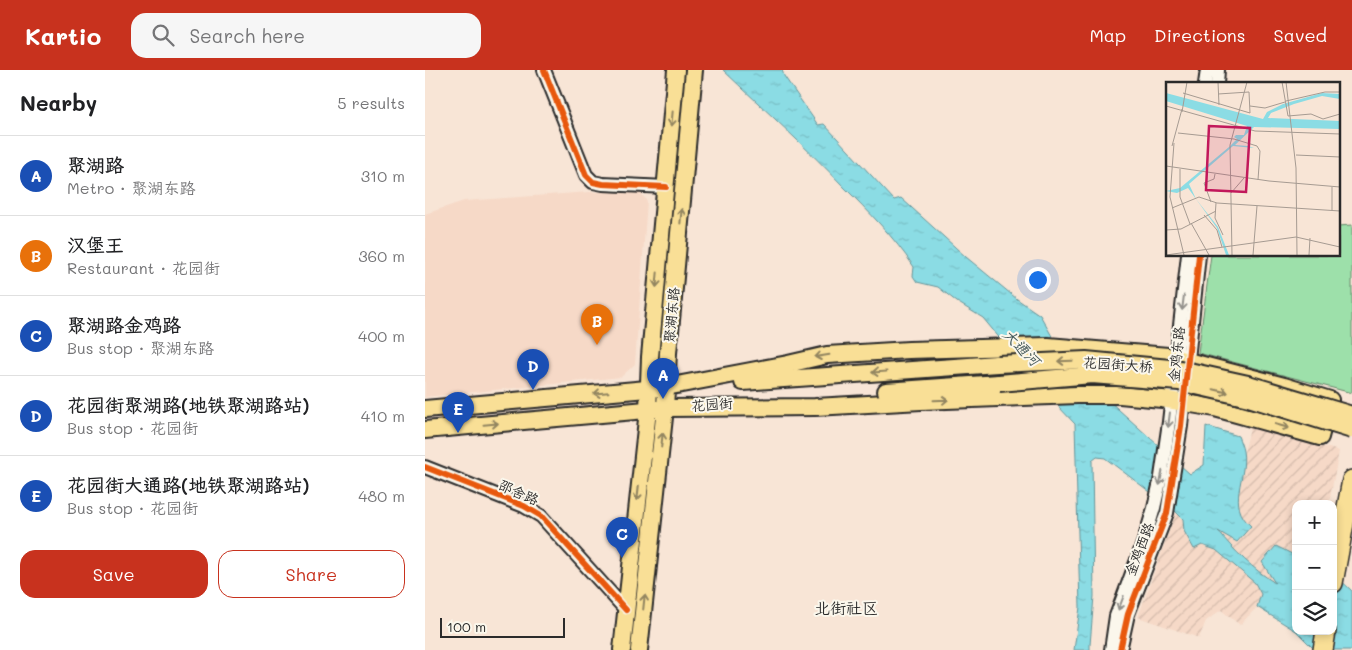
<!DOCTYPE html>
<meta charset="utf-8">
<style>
body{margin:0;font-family:Mali,"LXGW WenKai TC",sans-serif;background:#f6f6f6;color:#202124}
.controls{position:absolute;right:15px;bottom:15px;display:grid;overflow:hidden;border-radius:10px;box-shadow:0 2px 8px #0003}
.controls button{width:45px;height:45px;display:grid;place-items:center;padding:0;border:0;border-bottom:1px solid #e0e0e0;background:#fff;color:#202124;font:25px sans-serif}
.scale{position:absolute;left:15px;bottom:12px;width:125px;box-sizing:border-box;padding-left:5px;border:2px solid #2b2b2b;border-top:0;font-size:14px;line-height:18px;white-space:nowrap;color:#2b2b2b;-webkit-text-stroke:4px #fbf7ec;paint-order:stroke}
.you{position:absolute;left:612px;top:209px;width:18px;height:18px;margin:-12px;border:4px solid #fff;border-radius:50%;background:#1a73e8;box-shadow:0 0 0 8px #1a73e833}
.badge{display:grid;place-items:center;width:32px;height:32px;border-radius:50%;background:#c8321e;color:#fff;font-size:16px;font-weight:700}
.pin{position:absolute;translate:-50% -41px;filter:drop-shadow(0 1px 2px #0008)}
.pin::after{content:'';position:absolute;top:26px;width:18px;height:15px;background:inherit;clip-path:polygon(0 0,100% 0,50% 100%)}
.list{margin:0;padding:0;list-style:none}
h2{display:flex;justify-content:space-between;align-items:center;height:65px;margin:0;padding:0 20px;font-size:21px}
h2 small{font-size:16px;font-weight:400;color:#757577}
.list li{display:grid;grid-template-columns:32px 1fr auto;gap:15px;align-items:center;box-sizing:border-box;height:80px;padding:0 20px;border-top:1px solid #e0e0e0}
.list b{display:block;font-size:19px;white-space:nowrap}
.list p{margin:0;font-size:16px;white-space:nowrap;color:#757577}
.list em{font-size:16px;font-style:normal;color:#757577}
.actions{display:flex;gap:10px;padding:15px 20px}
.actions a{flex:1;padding:11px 0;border:1px solid #c8321e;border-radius:15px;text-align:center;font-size:18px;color:#c8321e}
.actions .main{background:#c8321e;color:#fff}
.icon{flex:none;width:28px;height:28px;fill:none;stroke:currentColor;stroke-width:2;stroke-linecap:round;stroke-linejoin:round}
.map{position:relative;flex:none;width:927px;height:580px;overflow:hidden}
header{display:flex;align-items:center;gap:30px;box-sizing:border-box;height:70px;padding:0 25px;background:#c8321e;color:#fff}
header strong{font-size:24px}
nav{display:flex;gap:28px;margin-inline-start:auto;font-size:18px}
.search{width:350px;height:45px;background:#f6f6f6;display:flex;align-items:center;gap:12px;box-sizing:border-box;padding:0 18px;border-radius:15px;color:#757577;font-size:19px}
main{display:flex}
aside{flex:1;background:#fff}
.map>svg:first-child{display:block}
</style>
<header>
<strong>Kartio</strong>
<div class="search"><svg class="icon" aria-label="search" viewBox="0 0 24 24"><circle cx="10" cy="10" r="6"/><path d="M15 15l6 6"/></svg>Search here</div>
<nav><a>Map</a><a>Directions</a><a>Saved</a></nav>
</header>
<main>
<aside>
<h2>Nearby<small>5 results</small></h2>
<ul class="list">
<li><span class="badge" style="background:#1a4fb4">A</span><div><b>聚湖路</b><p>Metro · 聚湖东路</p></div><em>310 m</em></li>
<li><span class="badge" style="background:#e8710a">B</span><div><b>汉堡王</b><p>Restaurant · 花园街</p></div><em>360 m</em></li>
<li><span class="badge" style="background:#1a4fb4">C</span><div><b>聚湖路金鸡路</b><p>Bus stop · 聚湖东路</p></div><em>400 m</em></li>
<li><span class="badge" style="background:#1a4fb4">D</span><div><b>花园街聚湖路(地铁聚湖路站)</b><p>Bus stop · 花园街</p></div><em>410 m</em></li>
<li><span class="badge" style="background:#1a4fb4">E</span><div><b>花园街大通路(地铁聚湖路站)</b><p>Bus stop · 花园街</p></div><em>480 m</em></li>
</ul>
<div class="actions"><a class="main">Save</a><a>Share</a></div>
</aside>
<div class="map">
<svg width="927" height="580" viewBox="0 0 927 580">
<defs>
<pattern id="industrial-furrows" width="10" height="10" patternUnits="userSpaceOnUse" patternTransform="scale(1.25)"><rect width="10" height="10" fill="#f6d9c7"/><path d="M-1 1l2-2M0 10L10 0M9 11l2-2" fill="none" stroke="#d3baab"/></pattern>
<pattern id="water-ripples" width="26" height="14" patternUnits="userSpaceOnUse" patternTransform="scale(1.25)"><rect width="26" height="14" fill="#8bdce4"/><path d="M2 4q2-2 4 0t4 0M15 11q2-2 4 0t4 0" fill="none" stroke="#78bdc4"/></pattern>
</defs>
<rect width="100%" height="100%" fill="#f8e5d6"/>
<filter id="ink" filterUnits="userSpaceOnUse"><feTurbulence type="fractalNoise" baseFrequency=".02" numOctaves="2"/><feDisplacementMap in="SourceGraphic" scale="10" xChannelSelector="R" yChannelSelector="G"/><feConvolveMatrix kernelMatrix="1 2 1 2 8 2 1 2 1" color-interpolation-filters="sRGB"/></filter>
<g filter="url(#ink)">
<!-- built -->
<path fill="#f6d9c7" d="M165,122H215L222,131L210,294L196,307L0,327V144L39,131Z"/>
<!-- industrial -->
<path fill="url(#industrial-furrows)" d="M826,355L914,381L904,434H871V496L815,555L796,540L781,551L774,568L713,547L765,404L819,382Z"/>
<!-- park -->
<path fill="#9de0aa" stroke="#64866a" d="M927,155V323L773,283L786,185H913V156Z"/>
<!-- water -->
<g fill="url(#water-ripples)" stroke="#65959a">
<path d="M298,0H357L359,6L393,55L399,54L469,130L476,128L541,187L592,229L615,245L642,293L765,404L779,395L781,356L813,366C815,371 817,376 818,381C823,408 800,434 826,456L812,472L793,461C810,482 827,498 850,513L837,492L851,476L871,486V561L832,537L836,524L830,513L791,480L777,475L769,479L759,461L758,449L749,440L680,388L672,387L667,391L669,526L665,575V580H649L655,537L650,354L615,317L558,248L532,232L513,217L492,212L488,206L489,197C469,167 444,142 419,117C380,76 339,39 298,0Z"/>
<path d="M908,503L927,521V580H890L871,561H908Z"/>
</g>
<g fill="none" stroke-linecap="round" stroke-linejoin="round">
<defs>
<g id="minor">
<path d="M119,0L161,105L168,112L178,114L241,117"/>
<path d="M780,14L782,0"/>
<path d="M792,14L793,0"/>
<path d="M0,397L99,436L116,446L201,540"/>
<path d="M686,580L691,546L719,471L729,438L736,407L744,352L763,185"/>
<path d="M695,580L703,544L742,443L756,356L774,185"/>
</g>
<g id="major">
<path d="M318,312L572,294"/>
<path d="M461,321L574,313"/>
<path d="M240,338L390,337L496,331L653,325H695L737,329L790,338L895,367L905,330L859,316L743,286L623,276L484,280L402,285L363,294L241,317"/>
<path d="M0,339L233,318"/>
<path d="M0,360L232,339"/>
<path d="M197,580L223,340L225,287L251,0"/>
<path d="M214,580L240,338L243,283L269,0"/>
</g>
<g id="highway">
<path d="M908,513L927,410"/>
<path d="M898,580L901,561"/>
</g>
</defs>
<!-- minor casing -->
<use href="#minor" stroke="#2b2b2b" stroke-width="16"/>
<!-- major casing -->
<use href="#major" stroke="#2b2b2b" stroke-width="20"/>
<!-- highway casing -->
<use href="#highway" stroke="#2b2b2b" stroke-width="22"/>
<!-- minor -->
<use href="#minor" stroke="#fbf7ec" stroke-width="12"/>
<!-- major -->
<use href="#major" stroke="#f9df96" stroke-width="16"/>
<!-- highway -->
<use href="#highway" stroke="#f9df96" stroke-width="19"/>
<defs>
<g id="major-bridge">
<path d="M572,294L661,290L755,299L823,314L927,345"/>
<path d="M574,313L667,305L754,312L824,328L927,360"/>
</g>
</defs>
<!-- major-bridge casing -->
<use href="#major-bridge" stroke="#2b2b2b" stroke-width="20" stroke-linecap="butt"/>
<!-- major-bridge -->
<use href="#major-bridge" stroke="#f9df96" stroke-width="16"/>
<defs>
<g id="cycleway">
<path d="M119,0L161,105L168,112L178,114L241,117"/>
<path d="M0,397L99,436L116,446L201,540"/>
<path d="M695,580L703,544L742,443L756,356L774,185"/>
</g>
</defs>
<!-- cycleway casing -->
<use href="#cycleway" stroke="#fbf7ec" stroke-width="9"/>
<!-- cycleway -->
<use href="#cycleway" stroke="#e8590c" stroke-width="6"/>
</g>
<!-- one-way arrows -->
<defs><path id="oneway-shaft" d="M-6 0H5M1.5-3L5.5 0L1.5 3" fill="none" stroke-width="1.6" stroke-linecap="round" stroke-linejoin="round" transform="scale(1.25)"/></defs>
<g stroke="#928560">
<use href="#oneway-shaft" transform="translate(247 49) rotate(95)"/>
<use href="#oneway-shaft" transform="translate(256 146) rotate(-85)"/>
<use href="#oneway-shaft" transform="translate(232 210) rotate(95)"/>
<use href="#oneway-shaft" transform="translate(397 286) rotate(171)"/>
<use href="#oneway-shaft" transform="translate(640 291) rotate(178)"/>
<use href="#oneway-shaft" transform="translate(454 302) rotate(176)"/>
<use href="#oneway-shaft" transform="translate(796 321) rotate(13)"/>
<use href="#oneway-shaft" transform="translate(176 323) rotate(175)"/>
<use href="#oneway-shaft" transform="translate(516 330) rotate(-2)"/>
<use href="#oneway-shaft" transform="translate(66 354) rotate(-5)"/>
<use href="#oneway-shaft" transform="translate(857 356) rotate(16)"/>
<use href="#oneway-shaft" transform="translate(237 370) rotate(-84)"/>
<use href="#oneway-shaft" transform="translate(213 423) rotate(96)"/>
<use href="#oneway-shaft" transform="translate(219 532) rotate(-84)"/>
</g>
<g stroke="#93918c">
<use href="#oneway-shaft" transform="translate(758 233) rotate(97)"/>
<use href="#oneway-shaft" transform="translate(744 350) rotate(97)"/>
<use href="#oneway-shaft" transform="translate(736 408) rotate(101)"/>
<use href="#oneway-shaft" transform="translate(696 533) rotate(111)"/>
</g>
</g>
<g text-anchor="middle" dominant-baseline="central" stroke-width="4" stroke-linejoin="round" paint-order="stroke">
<!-- street labels -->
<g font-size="14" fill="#2b2b2b" stroke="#fbf7ec">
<text transform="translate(246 245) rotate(-85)">聚湖东路</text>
<text transform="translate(751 284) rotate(-84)">金鸡东路</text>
<text transform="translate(693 294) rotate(4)">花园街大桥</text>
<text transform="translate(287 334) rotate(-4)">花园街</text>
<text transform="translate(94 422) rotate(24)">邵舍路</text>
<text transform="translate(714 479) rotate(-69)">金鸡西路</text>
</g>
<!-- water labels -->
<g font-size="15" font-style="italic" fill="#435759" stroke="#fbf7ec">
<text transform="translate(597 277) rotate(45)">大通河</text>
</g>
<!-- quarter labels -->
<g font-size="16" fill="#2b2b2b" stroke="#fbf7ec">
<text x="421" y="537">北街社区</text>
</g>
</g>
<!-- overview -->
<g transform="translate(741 12)">
<rect width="174" height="174" fill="#f8e5d6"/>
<path d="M0,11L97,37L101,30L117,22L156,11L174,12V17L156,14L128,22L105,31L102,36L174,39V47L88,45L69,63L82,64L88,66L67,64L23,102L30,117L52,145L63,173H60L51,146L22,106L11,111L0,109L14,106L63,65L71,57L68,55L70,53H78L81,44L0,19Z" fill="#8bdce4"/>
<path fill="none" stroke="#a69b92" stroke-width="1" d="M52,0L53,23M116,0L122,34L145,32L157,37L174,32M120,0L130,86L131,173M17,11L84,31M52,12L83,10L84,31M120,19L159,10H174M0,24L89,49L174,52M84,24L99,26L119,20M16,30L21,0M12,51L68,57L91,64L94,69L92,98M8,61L4,115L18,173M6,64L16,27M130,73L174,75M0,84L103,99L174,105M14,87V115L24,142M65,111L78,96M45,120L38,101L48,97L49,92M50,121L49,136L57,153M6,126L33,115L51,121L174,129M166,129V105M38,133L51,148L56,165M25,141L43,173M0,148L15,147L50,129M0,173L130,155L174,165M66,173L64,63L81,0M87,173L91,124M143,173L144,156"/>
<path fill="#c2185b" fill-opacity="0.15" stroke="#c2185b" stroke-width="2.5" d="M43,44L84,46L80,110L40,108Z"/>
<rect width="174" height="174" fill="none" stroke="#2b2b2b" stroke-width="2.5"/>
</g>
</svg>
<div class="controls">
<button>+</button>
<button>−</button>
<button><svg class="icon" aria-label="layers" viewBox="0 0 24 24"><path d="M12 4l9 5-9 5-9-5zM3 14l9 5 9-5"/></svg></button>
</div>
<div class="scale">100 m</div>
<div class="you"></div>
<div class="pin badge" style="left:238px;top:329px;background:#1a4fb4">A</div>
<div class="pin badge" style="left:172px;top:275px;background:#e8710a">B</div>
<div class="pin badge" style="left:197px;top:488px;background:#1a4fb4">C</div>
<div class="pin badge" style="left:108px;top:320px;background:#1a4fb4">D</div>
<div class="pin badge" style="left:33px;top:363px;background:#1a4fb4">E</div>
</div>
</main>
